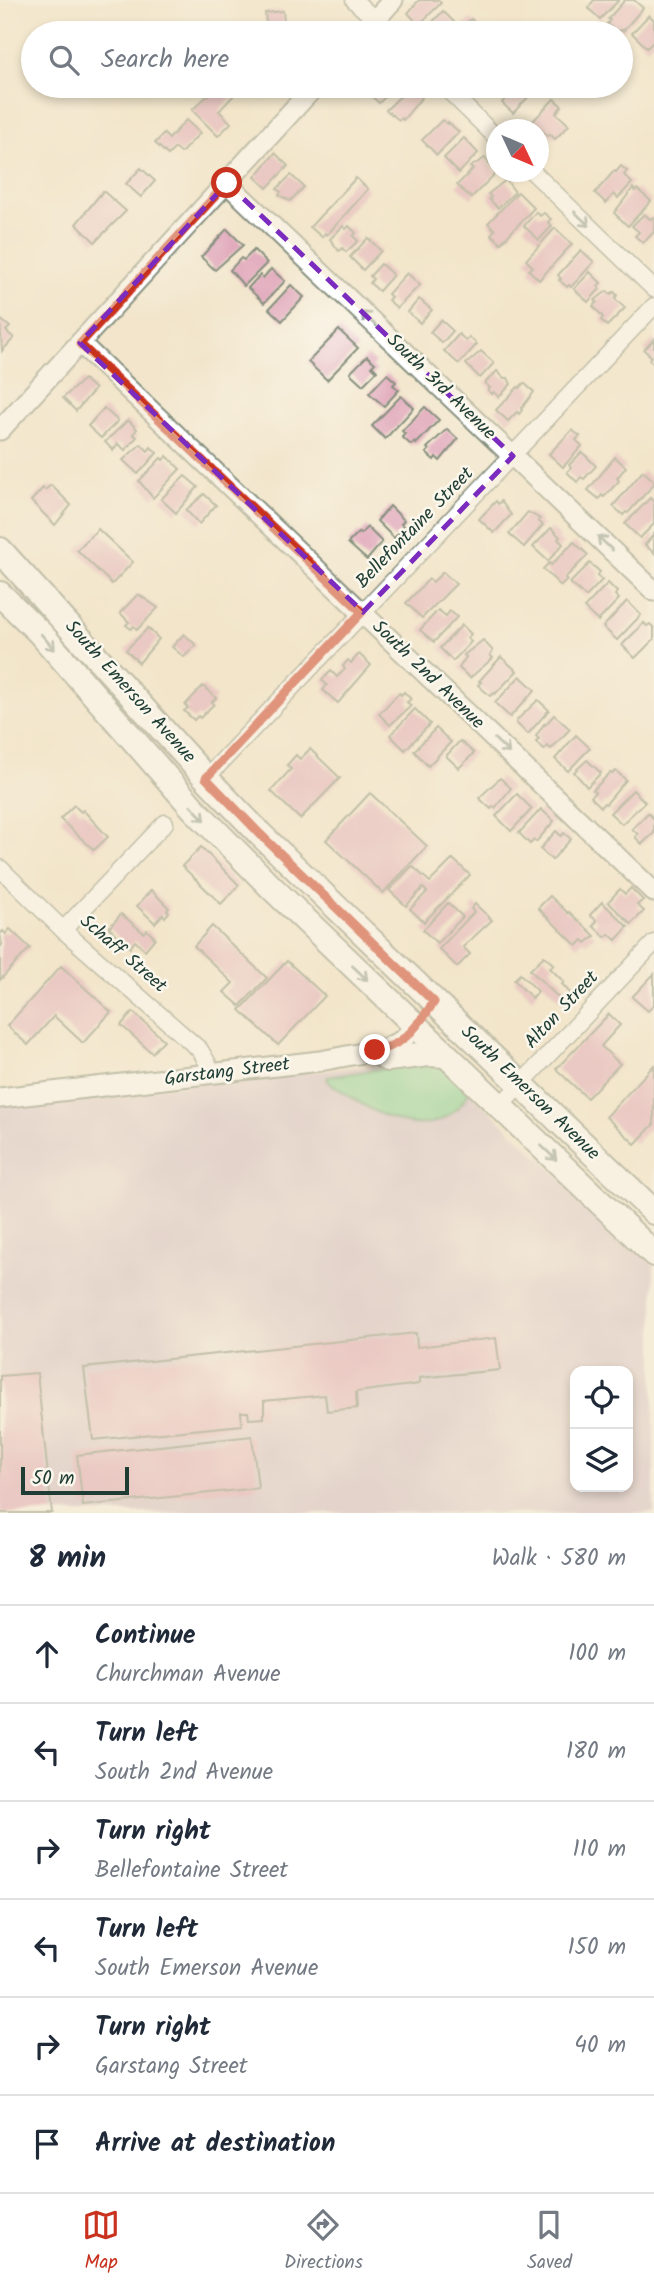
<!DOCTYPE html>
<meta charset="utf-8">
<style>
body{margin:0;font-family:Kalam,sans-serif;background:#f2f2f3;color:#1f2937}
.controls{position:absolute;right:21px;bottom:21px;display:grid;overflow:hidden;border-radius:14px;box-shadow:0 4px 10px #0003}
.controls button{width:63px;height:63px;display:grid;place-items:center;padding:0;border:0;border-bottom:2px solid #e0e1e3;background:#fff;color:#1f2937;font:35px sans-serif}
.compass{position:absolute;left:486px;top:119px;width:63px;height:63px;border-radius:50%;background:#fff;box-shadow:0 4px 10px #0003;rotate:134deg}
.scale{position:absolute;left:21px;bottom:18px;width:108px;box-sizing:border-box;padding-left:7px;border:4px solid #1f3d34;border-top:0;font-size:19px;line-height:24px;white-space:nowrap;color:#1f3d34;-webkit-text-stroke:5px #fbf7ec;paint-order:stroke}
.stop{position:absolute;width:21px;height:21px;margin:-16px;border:5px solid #c8321e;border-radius:50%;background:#fff}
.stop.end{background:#c8321e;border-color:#fff;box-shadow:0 2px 7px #0008}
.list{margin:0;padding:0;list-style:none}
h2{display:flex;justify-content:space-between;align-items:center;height:91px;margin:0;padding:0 28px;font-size:30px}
h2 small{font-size:23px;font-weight:400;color:#747a83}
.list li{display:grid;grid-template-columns:46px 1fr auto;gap:21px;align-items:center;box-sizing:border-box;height:98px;padding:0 28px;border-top:2px solid #e0e1e3}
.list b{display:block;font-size:26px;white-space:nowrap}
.list p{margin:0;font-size:23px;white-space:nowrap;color:#747a83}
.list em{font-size:23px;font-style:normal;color:#747a83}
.icon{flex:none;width:38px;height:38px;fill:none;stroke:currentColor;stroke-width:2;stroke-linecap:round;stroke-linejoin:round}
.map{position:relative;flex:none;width:654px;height:1513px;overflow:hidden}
.search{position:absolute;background:#fff;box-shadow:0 4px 10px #0003;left:21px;right:21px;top:21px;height:77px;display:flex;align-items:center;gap:18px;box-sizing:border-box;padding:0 24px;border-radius:38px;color:#747a83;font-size:26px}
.sheet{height:679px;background:#fff}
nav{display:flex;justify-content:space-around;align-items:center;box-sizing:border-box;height:98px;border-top:2px solid #e0e1e3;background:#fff;font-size:19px;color:#747a83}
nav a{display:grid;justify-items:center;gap:4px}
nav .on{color:#c8321e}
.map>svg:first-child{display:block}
</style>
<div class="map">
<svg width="654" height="1513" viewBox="0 0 654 1513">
<rect width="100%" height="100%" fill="#fbf7ec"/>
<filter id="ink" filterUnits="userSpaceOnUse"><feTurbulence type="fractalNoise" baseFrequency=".0143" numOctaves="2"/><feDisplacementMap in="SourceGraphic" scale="14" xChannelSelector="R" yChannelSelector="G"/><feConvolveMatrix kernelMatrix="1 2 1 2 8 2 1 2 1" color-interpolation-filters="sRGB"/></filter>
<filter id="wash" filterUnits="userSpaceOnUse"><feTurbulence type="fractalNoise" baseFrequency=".00686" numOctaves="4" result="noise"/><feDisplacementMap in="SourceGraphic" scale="28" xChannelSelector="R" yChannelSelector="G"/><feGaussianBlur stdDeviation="1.57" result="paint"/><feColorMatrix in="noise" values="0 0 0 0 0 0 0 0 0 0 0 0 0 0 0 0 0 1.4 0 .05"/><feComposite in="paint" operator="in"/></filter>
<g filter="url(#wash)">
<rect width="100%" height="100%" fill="#f2e5cb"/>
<!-- industrial -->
<path fill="#d1bdcb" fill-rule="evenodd" d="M435,1059L654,1265V1513H0V1104ZM575,1371H628V1487H575Z"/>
<!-- green -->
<path fill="#7fd192" stroke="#4f8763" stroke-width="2" d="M435,1060L469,1092C433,1155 369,1112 328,1081L327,1077Z"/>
<g id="blocks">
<!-- building -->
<g fill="#e0a5ba">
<path d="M419,0H438L441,3L419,25L408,13Z"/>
<path d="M594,0H619L600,19L588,8Z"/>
<path d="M625,0H634L643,8L623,31L621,30L616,33L607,24L610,20L608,19Z"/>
<path d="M283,11L285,33H267L265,13Z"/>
<path d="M443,11L456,24L447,33H428L425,30Z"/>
<path d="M649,15L654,20V41L647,48L632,33Z"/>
<path d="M471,19L480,28L477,31L479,33H456Z"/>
<path d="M218,86H226L235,94L219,111L231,123L218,136L192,110Z"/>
<path d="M374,86H396L379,103L367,92Z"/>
<path d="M411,86L422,97L403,120L401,118L399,120L386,110Z"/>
<path d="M483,86H504L494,96Z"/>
<path d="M515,86H528L534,91L513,113L502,103Z"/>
<path d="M554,99L562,106L556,113L569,125L555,139L550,134L548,136L532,122Z"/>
<path d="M186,120L200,133L181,153L175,148L168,155L155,143L164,134L169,139Z"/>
<path d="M442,120L447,124L448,122L459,132L437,155L422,140Z"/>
<path d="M464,138L478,153L459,173L444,158Z"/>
<path d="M275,153L288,166L267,188L255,177Z"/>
<path d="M485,158L496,173L471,198L457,185L473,169L470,167Z"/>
<path d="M621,166L627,171L624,175L632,183L618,198L614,194L606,203L595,193L614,171L616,172Z"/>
<path d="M141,168L155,181L141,197L126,184Z"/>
<path d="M291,175L304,187L290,201L279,195L281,192L277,189Z"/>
<path d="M356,178L368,189L327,235L325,233L322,237L310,227Z"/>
<path d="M506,180L515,192L498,208L489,199L491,197L488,194Z"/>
<path d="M633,188L635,191L637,189L651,201L628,226L614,213Z"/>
<path d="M103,191L126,211L95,242L76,224Z"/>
<path d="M518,192L534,208L501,243L491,234L495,230L488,223Z"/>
<path d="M536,212L540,216L544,213L551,219L548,222L552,226L539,240L524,226Z"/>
<path d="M644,214L650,219L654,217V232L643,243L635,236L639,232L632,226Z"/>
<path d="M343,226L346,229L349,226L356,233L353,236L358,241L346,252L342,248L339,251L330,239Z"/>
<path d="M555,228L572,244L539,280L529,270L533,267L526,260Z"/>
<path d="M227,229L243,245L215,270L201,257Z"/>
<path d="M368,238L381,251L363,270L350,257Z"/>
<path d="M254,250L267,263L244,286L230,270L241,258L244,260Z"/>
<path d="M581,250L594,262L571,287L569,285L567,287L559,280L561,279L558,275Z"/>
<path d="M381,264L393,275L379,291L370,283L373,279L370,276Z"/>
<path d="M271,269L285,281L264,303L248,288L260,275L263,278Z"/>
<path d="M590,272L601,283L598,286L600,289L588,302L574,289Z"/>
<path d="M407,273L420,285L397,308L388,300L391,297L388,294Z"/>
<path d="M291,285L304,297L282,321L269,309Z"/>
<path d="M607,291L610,294L614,292L617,295L615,299L625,308L607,326L601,320L603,317L593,306L597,302L595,300Z"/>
<path d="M419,299L432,310L420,323L408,312Z"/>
<path d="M0,319L10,327L6,331L14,338L2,351Z"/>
<path d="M441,320L453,331L442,343L430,332Z"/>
<path d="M339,330L358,348L327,380L308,362Z"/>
<path d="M459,334L466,341L469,337L477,344L459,364L444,351Z"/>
<path d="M654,339V364L649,360L651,356L644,350Z"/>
<path d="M481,351L494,363L480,378L466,364Z"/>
<path d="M367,356L375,363L372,366L377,371L363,385L350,373Z"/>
<path d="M497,371L504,378H508L511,384L499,397L494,392L492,394L488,390L490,388L485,383Z"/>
<path d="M387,374L396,382L393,385L399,390L384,406L369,393Z"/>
<path d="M84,379L95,389L76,411L63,398Z"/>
<path d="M524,383L534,392L521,409L522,410L519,414L517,412L508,421L496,410L518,387L519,388Z"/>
<path d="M401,396L414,408L385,439L372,426Z"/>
<path d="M425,407L439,420L416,444L414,442L411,445L402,437L405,434L402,431Z"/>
<path d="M104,408L118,421L101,438L88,426Z"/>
<path d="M128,420L137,429L133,434L137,437L125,450L118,444L113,450L105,442Z"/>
<path d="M447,429L458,439L440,461L436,457L434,460L426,453L429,450L427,448Z"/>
<path d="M572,430L580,436L576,440L582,446L563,467L549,454Z"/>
<path d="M141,444L148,451L151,447L157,453L138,474L123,460Z"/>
<path d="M582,452L596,466L584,479L581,477L577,482L567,472L571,468L569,465Z"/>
<path d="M167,456L180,469L153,498L139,481L161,458L163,460Z"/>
<path d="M615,457L626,467L617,478L619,481L604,497L602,495L599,499L588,490Z"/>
<path d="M643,471L654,481V484L628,513L626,512L623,515L613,506Z"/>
<path d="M185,476L198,487L176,513L161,499Z"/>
<path d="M51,485L71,505L55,525L31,501L43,488L45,490Z"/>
<path d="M204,494L216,505L199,524L186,510Z"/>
<path d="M650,498L654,502V524L640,538L625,524Z"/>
<path d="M496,501L498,504L501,501L511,515L494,533L479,519Z"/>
<path d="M390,506L404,520L401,524L405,527L394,538L377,521Z"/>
<path d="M528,512L540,519L538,521L543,525L524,547L509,534Z"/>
<path d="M367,527L382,542L367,560L348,543L359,532L361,534Z"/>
<path d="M551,528L560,537L558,539L563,544L548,561L533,547Z"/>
<path d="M98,529L133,562L112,584L77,550Z"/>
<path d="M654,534V553L645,545Z"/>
<path d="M574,542L588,555L565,578L567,580L561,586L543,569L549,563L551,565Z"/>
<path d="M590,563L600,572L597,576L602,580L586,597L570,583Z"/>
<path d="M443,572L456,584L422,618L406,603L429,579L433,582Z"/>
<path d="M608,583L617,592L615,595L619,599L598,621L584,608Z"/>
<path d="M138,594L158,608L137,630L134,626L131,629L126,625L129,622L120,613Z"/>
<path d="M627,601L641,615L617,640L603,627Z"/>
<path d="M438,610L446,616L450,611L457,617L434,642L420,630Z"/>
<path d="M644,623L647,626L650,624L654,628V639L635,658L622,645Z"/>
<path d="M462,625L471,634L467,638L471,642L453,661L440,648Z"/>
<path d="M148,628L159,639L139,663L126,650Z"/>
<path d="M184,634L196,645L184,657L172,647Z"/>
<path d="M483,640L493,651L490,655L493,658L470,678L459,668L466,657L464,655Z"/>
<path d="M359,654L371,665L338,703L323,690L327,685L322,680L331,671L337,677L345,669L343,666L348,660L351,663Z"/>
<path d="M501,657L517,671L495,694L494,693L490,696L478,685L481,682L479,681Z"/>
<path d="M520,676L535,690L510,717L495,703Z"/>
<path d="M203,686L216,698L212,702L214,704L200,718L198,716L194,720L184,711L188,708L185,705Z"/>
<path d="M404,692L411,699L407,702L411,706L390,725L379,714L399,693L401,695Z"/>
<path d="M538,700L549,710L528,734L516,723L518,719Z"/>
<path d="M415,709L430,724L405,750L390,735Z"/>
<path d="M554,715L570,729L551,749L547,746L544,750L536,742L539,739L536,736L544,724L545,725Z"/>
<path d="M436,728L451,742L428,766L414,751Z"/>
<path d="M576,735L590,748L568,771L555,759Z"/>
<path d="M460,741L474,753L459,768L446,756Z"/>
<path d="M310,749L340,778L300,819L271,791L291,769L287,765L296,755L300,759Z"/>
<path d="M587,760L601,773L587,787L574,772Z"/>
<path d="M616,771L626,780L606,804L604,803L601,807L591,797L595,792L593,790L610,773L612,774Z"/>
<path d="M500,778L511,788L495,808L493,806L491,809L479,798Z"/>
<path d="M633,790L645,802L622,824L610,813Z"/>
<path d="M370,793L427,846L383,893L326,840Z"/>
<path d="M517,794L532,809L511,831L496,816Z"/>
<path d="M74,805L81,812L83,810L108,837L94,850L60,819Z"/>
<path d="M541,809L554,821L536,842L534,840L530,844L519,833Z"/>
<path d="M648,813L654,819V833L642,844L635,837L638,834L632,829Z"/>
<path d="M556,831L561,836L564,833L571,839L552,860L540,849Z"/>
<path d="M201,847L239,885L221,904L182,866Z"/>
<path d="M453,859L470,875L424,922L410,909L427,892L423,888L406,906L389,890L412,866L430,882Z"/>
<path d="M631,888L643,900L637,905L644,911L631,924L608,902L620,889L625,894Z"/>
<path d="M151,890L169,908L167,910L169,912L165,917L163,914L155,923L137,906Z"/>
<path d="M550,896L568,913L569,912L595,936L586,943L583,940L577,946L538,908Z"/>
<path d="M602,902L628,927L616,940L609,934L605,937L593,926L597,921L590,915Z"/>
<path d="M448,903L463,917L437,943L423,930Z"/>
<path d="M475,904L492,920L463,947L470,954L457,967L439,949L474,912L471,909Z"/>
<path d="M121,914L144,933L147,930L155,938L145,950L135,941L130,948L109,928Z"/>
<path d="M212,926L267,978L240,1006L224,992L233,983L194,946Z"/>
<path d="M10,929L30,948L0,980V947L2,945L0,934L3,931L6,934Z"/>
<path d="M544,956L554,965L550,968L564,982L562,984L571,994L563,1002L530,970Z"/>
<path d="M287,961L325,996L278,1045L240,1010Z"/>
<path d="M61,966L111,1012L83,1043L54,1016L28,1045L7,1026Z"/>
<path d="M520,974L538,991L532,998L514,980Z"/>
<path d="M654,974V1005L648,1011L632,997Z"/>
<path d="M133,1012L164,1040L152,1053L121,1025Z"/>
<path d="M609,1014L620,1025L601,1046L620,1064L587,1098L556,1069Z"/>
<path d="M654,1065V1124L635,1144L606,1117Z"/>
<path d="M416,1333L417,1347L496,1338L500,1370L419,1378V1384L356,1392L357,1408L327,1411L325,1395L264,1401V1418L249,1419L248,1412H241L242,1425L93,1440L84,1368Z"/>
<path d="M37,1373L52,1513H0V1376Z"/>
<path d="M252,1436L258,1488L83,1506L77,1455Z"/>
</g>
</g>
</g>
<g filter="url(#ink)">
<use href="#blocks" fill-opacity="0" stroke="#889180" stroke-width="2"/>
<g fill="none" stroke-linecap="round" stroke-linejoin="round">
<defs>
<g id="minor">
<path d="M354,0L389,33"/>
<path d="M444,86L496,137"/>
<path d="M533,172L654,289"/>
<path d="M206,778L654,306"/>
<path d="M0,868L63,930L200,1050L214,1074"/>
<path d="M63,930L165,823"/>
<path d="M500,1106L654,943"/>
</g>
<g id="tertiary">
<path d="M363,33L393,0"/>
<path d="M227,183L654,591"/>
<path d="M80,343L654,892"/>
<path d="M0,430L315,86"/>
<path d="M0,1098L320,1061L384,1049L401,1041L415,1027"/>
</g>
<g id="primary">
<path d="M0,550L206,778L260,834L654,1212"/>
<path d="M0,594L40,633L194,809L273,889L654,1254"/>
<path d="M375,1050L387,1059L429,1054L445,1055"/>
</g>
</defs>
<!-- minor casing -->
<use href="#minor" stroke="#889180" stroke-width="19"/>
<!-- tertiary casing -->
<use href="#tertiary" stroke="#889180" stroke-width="23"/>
<!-- primary casing -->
<use href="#primary" stroke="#889180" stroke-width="28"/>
<!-- minor -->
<use href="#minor" stroke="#fff" stroke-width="16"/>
<!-- tertiary -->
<use href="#tertiary" stroke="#fff" stroke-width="19"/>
<!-- primary -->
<use href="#primary" stroke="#fff" stroke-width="24"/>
</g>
<!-- one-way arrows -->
<defs><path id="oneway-shaft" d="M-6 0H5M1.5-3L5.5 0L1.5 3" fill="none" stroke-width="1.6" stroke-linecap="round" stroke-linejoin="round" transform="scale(1.75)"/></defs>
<g stroke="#8f9e9a">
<use href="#oneway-shaft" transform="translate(582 219) rotate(44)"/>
<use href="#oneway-shaft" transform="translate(369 319) rotate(-136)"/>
<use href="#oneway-shaft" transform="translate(605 543) rotate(-136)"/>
<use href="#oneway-shaft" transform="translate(48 642) rotate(49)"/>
<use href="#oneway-shaft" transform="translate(502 746) rotate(44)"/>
<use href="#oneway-shaft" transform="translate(198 813) rotate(46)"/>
<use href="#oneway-shaft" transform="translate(360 973) rotate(44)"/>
<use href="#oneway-shaft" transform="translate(549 1153) rotate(44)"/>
</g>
</g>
<g fill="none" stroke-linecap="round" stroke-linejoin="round" filter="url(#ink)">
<!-- route -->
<path stroke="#c8321e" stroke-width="9" d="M227,183L80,344L362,612L206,778L260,834L434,1002C418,1024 405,1047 375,1050"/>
</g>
<!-- marked area -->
<path d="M0 0H654V1513H0ZM227,183L513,456L363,612L80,343Z" fill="#f2e5cb" fill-opacity=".55" fill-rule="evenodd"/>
<path fill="none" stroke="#7b2cbf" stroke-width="5" stroke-dasharray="14 9" stroke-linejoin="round" d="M227,183L513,456L363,612L80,343Z"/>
<g text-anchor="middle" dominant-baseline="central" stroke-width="5" stroke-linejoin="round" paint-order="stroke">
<!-- street labels -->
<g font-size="19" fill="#1f3d34" stroke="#fbf7ec">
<text transform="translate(441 387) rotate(44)">South 3rd Avenue</text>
<text transform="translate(415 528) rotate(-46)">Bellefontaine Street</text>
<text transform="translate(428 675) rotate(44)">South 2nd Avenue</text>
<text transform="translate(130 692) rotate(48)">South Emerson Avenue</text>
<text transform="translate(123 954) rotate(41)">Schaff Street</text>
<text transform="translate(562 1010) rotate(-47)">Alton Street</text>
<text transform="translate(227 1072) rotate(-7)">Garstang Street</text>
<text transform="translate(530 1093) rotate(44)">South Emerson Avenue</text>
</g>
</g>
</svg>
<div class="controls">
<button><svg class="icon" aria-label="locate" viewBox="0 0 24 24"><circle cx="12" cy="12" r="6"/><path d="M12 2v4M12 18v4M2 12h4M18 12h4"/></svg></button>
<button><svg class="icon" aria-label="layers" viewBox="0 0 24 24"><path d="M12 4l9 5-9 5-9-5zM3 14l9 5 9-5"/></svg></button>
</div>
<svg class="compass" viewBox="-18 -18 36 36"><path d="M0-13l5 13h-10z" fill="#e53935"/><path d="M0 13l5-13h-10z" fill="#747a83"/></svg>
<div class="scale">50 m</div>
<div class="stop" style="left:227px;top:183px"></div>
<div class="stop end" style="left:375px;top:1050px"></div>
<div class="search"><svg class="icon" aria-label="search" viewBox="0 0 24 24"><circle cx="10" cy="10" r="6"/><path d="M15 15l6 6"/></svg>Search here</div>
</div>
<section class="sheet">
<h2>8 min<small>Walk · 580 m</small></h2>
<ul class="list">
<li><svg class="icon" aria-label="ahead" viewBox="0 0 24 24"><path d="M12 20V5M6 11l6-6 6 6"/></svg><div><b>Continue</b><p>Churchman Avenue</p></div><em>100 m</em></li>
<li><svg class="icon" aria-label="left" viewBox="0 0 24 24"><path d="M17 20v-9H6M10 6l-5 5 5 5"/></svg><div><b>Turn left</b><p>South 2nd Avenue</p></div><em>180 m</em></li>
<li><svg class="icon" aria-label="right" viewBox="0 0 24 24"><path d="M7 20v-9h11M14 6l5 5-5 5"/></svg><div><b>Turn right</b><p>Bellefontaine Street</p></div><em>110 m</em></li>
<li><svg class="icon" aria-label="left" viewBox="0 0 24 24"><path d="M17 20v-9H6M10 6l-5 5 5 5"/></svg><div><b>Turn left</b><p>South Emerson Avenue</p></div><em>150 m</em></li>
<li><svg class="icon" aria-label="right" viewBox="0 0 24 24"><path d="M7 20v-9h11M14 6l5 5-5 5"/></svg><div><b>Turn right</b><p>Garstang Street</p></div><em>40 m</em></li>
<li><svg class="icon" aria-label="arrive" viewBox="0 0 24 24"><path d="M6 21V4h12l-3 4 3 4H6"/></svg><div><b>Arrive at destination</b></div></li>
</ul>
</section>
<nav>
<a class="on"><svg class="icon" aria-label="map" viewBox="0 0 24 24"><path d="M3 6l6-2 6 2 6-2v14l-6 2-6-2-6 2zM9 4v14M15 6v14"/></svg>Map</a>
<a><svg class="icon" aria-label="directions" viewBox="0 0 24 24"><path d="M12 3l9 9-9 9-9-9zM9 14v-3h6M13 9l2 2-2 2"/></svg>Directions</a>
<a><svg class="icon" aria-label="saved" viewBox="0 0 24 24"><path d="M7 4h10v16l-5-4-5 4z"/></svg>Saved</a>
</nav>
